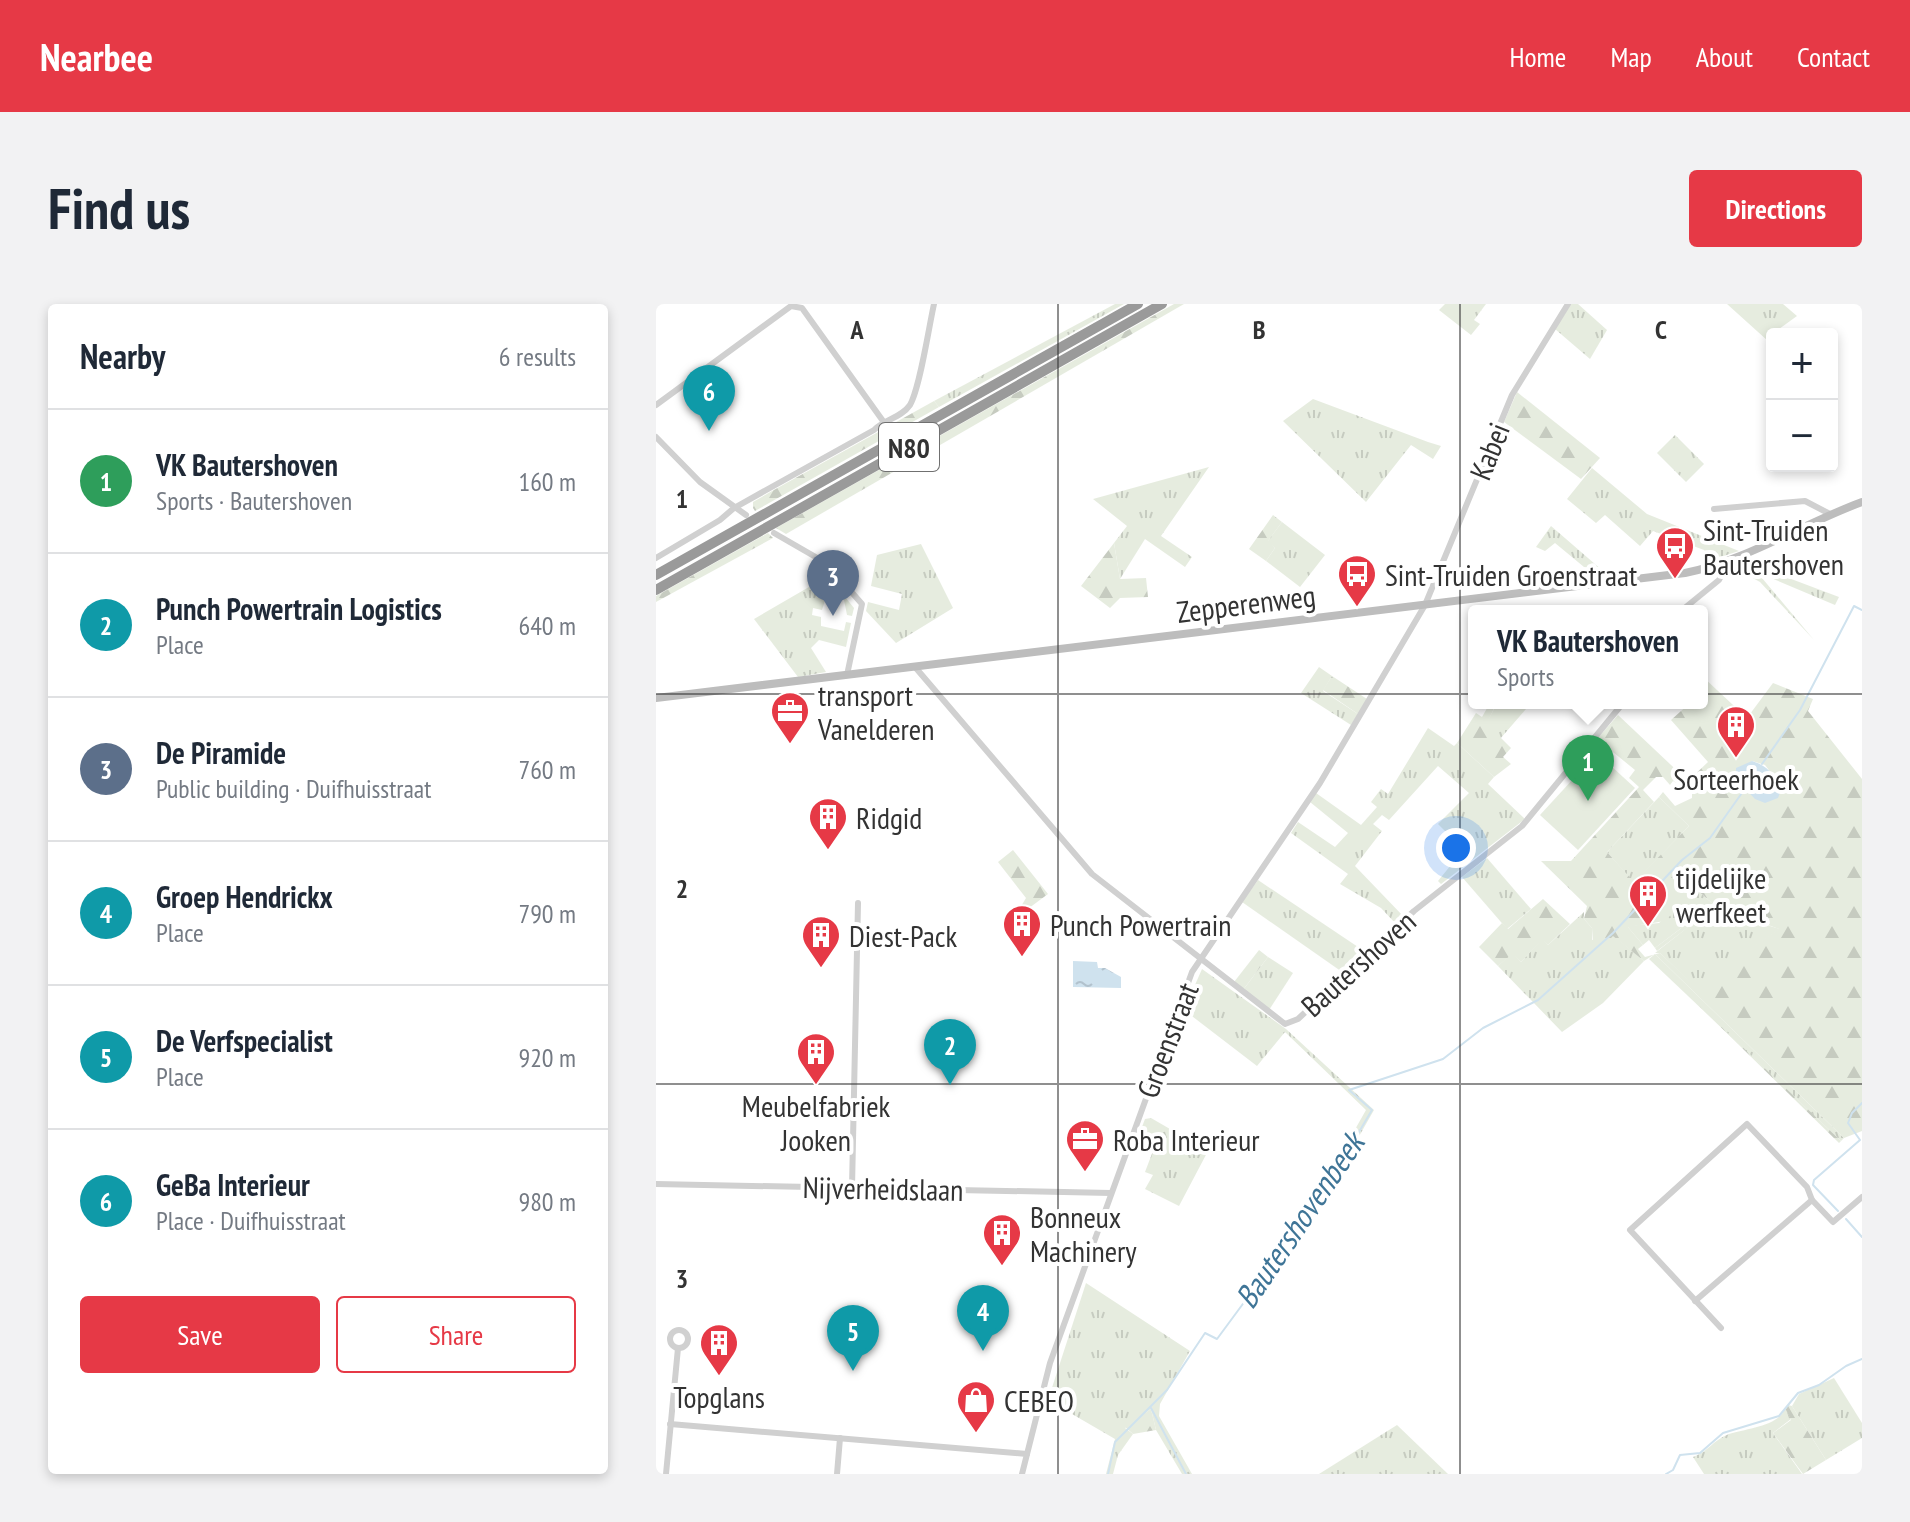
<!DOCTYPE html>
<meta charset="utf-8">
<style>
body{margin:0;font-family:"PT Sans Narrow",sans-serif;background:#f2f2f3;color:#1f2937}
.controls{position:absolute;right:24px;top:24px;display:grid;overflow:hidden;border-radius:8px;box-shadow:0 4px 12px #0003}
.controls button{width:72px;height:72px;display:grid;place-items:center;padding:0;border:0;border-bottom:2px solid #e0e1e3;background:#fff;color:#1f2937;font:40px sans-serif}
.you{position:absolute;left:800px;top:544px;width:28px;height:28px;margin:-20px;border:6px solid #fff;border-radius:50%;background:#1a73e8;box-shadow:0 0 0 12px #1a73e833}
.badge{display:grid;place-items:center;width:52px;height:52px;border-radius:50%;background:#e63946;color:#fff;font-size:26px;font-weight:700}
.pin{position:absolute;translate:-50% -66px;filter:drop-shadow(0 2px 4px #0008)}
.pin::after{content:'';position:absolute;top:42px;width:28px;height:24px;background:inherit;clip-path:polygon(0 0,100% 0,50% 100%)}
.popup{position:absolute;left:812px;top:301px;width:240px;height:104px;box-sizing:border-box;display:grid;place-content:center;border-radius:8px;background:#fff;filter:drop-shadow(0 2px 6px #0005);font-size:26px;white-space:nowrap;color:#747a83}
.popup b{font-size:30px;color:#1f2937}
.popup::after{content:'';position:absolute;left:50%;top:100%;margin-left:-16px;border:16px solid transparent;border-top-color:#fff}
.list{margin:0;padding:0;list-style:none}
h2{display:flex;justify-content:space-between;align-items:center;height:104px;margin:0;padding:0 32px;font-size:34px}
h2 small{font-size:26px;font-weight:400;color:#747a83}
.list li{display:grid;grid-template-columns:52px 1fr auto;gap:24px;align-items:center;box-sizing:border-box;height:144px;padding:0 32px;border-top:2px solid #e0e1e3}
.list b{display:block;font-size:30px;white-space:nowrap}
.list p{margin:0;font-size:26px;white-space:nowrap;color:#747a83}
.list em{font-size:26px;font-style:normal;color:#747a83}
.actions{display:flex;gap:16px;padding:24px 32px}
.actions a{flex:1;padding:18px 0;border:2px solid #e63946;border-radius:8px;text-align:center;font-size:28px;color:#e63946}
.actions .main{background:#e63946;color:#fff}
.map{position:relative;flex:none;width:1206px;height:1170px;overflow:hidden;border-radius:8px}
header{display:flex;align-items:center;gap:48px;box-sizing:border-box;height:112px;padding:0 40px;background:#e63946;color:#fff}
header strong{font-size:38px}
nav{display:flex;gap:44px;margin-inline-start:auto;font-size:28px}
.intro{display:flex;align-items:center;justify-content:space-between;box-sizing:border-box;height:192px;padding:0 48px}
h1{margin:0;font-size:56px}
.button{padding:20px 36px;border-radius:8px;background:#e63946;color:#fff;font-size:28px;font-weight:700}
main{display:flex;gap:48px;padding:0 48px}
aside{flex:1;background:#fff;border-radius:8px;box-shadow:0 4px 12px #0003}
.map>svg:first-child{display:block}
</style>
<header>
<strong>Nearbee</strong>
<nav><a>Home</a><a>Map</a><a>About</a><a>Contact</a></nav>
</header>
<div class="intro"><h1>Find us</h1><a class="button">Directions</a></div>
<main>
<aside>
<h2>Nearby<small>6 results</small></h2>
<ul class="list">
<li><span class="badge" style="background:#2e9e5b">1</span><div><b>VK Bautershoven</b><p>Sports · Bautershoven</p></div><em>160 m</em></li>
<li><span class="badge" style="background:#0f9aa8">2</span><div><b>Punch Powertrain Logistics</b><p>Place</p></div><em>640 m</em></li>
<li><span class="badge" style="background:#5c6f8a">3</span><div><b>De Piramide</b><p>Public building · Duifhuisstraat</p></div><em>760 m</em></li>
<li><span class="badge" style="background:#0f9aa8">4</span><div><b>Groep Hendrickx</b><p>Place</p></div><em>790 m</em></li>
<li><span class="badge" style="background:#0f9aa8">5</span><div><b>De Verfspecialist</b><p>Place</p></div><em>920 m</em></li>
<li><span class="badge" style="background:#0f9aa8">6</span><div><b>GeBa Interieur</b><p>Place · Duifhuisstraat</p></div><em>980 m</em></li>
</ul>
<div class="actions"><a class="main">Save</a><a>Share</a></div>
</aside>
<div class="map">
<svg width="1206" height="1170" viewBox="0 0 1206 1170">
<defs>
<pattern id="grass-tufts" width="24" height="20" patternUnits="userSpaceOnUse" patternTransform="scale(2)"><rect width="24" height="20" fill="#e6ecdf"/><path d="M3 7l-1-3M5 7V3M7 7l1-3M15 17l-1-3M17 17v-4M19 17l1-3" fill="none" stroke="#c6cbc0"/></pattern>
<pattern id="forest-firs" width="22" height="20" patternUnits="userSpaceOnUse" patternTransform="scale(2)"><rect width="22" height="20" fill="#e6ecdf"/><path d="M5 1l3.5 6h-7zM16 11l3.5 6h-7z" fill="#c6cbc0"/></pattern>
<pattern id="water-ripples" width="26" height="14" patternUnits="userSpaceOnUse" patternTransform="scale(2)"><rect width="26" height="14" fill="#cfe2ee"/><path d="M2 4q2-2 4 0t4 0M15 11q2-2 4 0t4 0" fill="none" stroke="#b2c2cd"/></pattern>
</defs>
<rect width="100%" height="100%" fill="#fff"/>
<!-- grass -->
<g fill="url(#grass-tufts)">
<path d="M459,0H468L283,103L278,97Z"/>
<path d="M789,0H830L818,16L824,20L815,31L783,6Z"/>
<path d="M915,0H922L951,26L934,55L899,25Z"/>
<path d="M1071,0H1127L1141,12L1116,30L1112,37Z"/>
<path d="M657,95L772,138L785,142L777,155L755,141L710,198L627,117Z"/>
<path d="M1019,131L1048,160L1030,178L1001,149Z"/>
<path d="M553,163L505,232L536,253L529,263L489,235L464,275L458,239L471,222L437,195Z"/>
<path d="M936,164L991,210L1083,247L1049,258L1048,246L997,227L984,242L949,211L940,219L911,195Z"/>
<path d="M626,218L669,251L644,283L610,257L619,244L611,238Z"/>
<path d="M895,222L954,273L928,276L925,266L928,263L899,239L889,247L880,243Z"/>
<path d="M265,240L297,304L240,339L210,307L212,298L243,306L246,290L215,282L221,251Z"/>
<path d="M1090,258L1183,293L1179,301L1108,271L1106,274L1158,336L1104,278L1082,266Z"/>
<path d="M172,272L198,304L196,312L191,311L187,291L172,287L166,306L157,304L156,311L165,313V322L188,327L190,318L195,319L190,343L163,336L155,344L170,368L142,373L98,315Z"/>
<path d="M663,363L676,372L667,387L702,410L695,421L645,389Z"/>
<path d="M834,399H864L870,405L844,435L830,420L839,403Z"/>
<path d="M772,424L798,442L801,439L838,473L832,480L869,515L785,580L782,577L799,556L788,545L797,535L782,520L813,489L782,462L733,516L726,511L717,520L726,527L699,562L748,613L740,620L725,604L684,580L692,570L635,529L642,518L679,543L692,529L654,498L660,489L705,521L721,503L715,498L725,485L732,490Z"/>
<path d="M1003,493L1033,522L978,579L951,548Z"/>
<path d="M831,554L875,605L851,625L806,573Z"/>
<path d="M602,576L711,649L689,670L586,598Z"/>
<path d="M1040,585L1057,600L999,644L993,636L987,641L971,622L1003,619Z"/>
<path d="M1060,601L1077,611L1124,625L1039,683L1004,649H999Z"/>
<path d="M928,608V615L936,624V636L957,631L988,657L947,699L906,728L842,662L856,649L865,658L886,635L892,641Z"/>
<path d="M999,650L1188,834L1185,837L993,655Z"/>
<path d="M612,653L637,669L613,706L587,686Z"/>
<path d="M546,665L630,725L718,806L665,899L605,965L603,962L650,912L710,806L629,728L601,762L528,706Z"/>
<path d="M495,814L552,847L523,902L489,885L497,871L489,868L497,847L479,841L489,815Z"/>
<path d="M430,979L534,1047L504,1100L503,1112L536,1170H526L500,1126L495,1105L469,1124L477,1130L462,1151L457,1170H450L459,1135L392,1096Z"/>
<path d="M1178,1074L1206,1119V1134L1170,1156L1136,1102L1143,1090Z"/>
<path d="M1129,1104L1135,1115L1117,1129L1146,1170H1048L1037,1153C1052,1148 1057,1136 1073,1130C1089,1125 1124,1122 1129,1104Z"/>
<path d="M741,1121L792,1170H663Z"/>
</g>
<!-- forest -->
<g fill="url(#forest-firs)" fill-rule="evenodd">
<path d="M518,0H528L130,230L120,224Z"/>
<path d="M861,88L944,154L925,175L848,118Z"/>
<path d="M278,97L283,103L99,207L97,204V198L116,187Z"/>
<path d="M617,211L626,218L612,237L619,244L610,257L593,245Z"/>
<path d="M112,229L117,234L0,298V292Z"/>
<path d="M458,239L464,275L490,274L492,293L464,294L454,304L425,282Z"/>
<path d="M676,372L711,395L702,410L667,386Z"/>
<path d="M1046,372L1091,414L1117,379L1157,395L1152,407L1206,475V827L1188,834L999,650L988,657L957,632L949,640L937,639L936,624L928,615L931,602L885,557H915L983,483L973,474L979,466L941,435L962,411L1032,477L1052,458L1015,416L1034,399H1046ZM1096,457L1109,461L1126,484L1089,487L1080,475ZM1000,473H1007L1014,481L1017,477L1036,488V494L1019,502L1007,488L1003,493L1033,522L978,578L951,548L998,498L987,486ZM1040,585L1057,600L999,644L1001,647L1060,602L1123,625L1039,682L1004,649L989,653L982,645L987,641L972,623L1009,617Z"/>
<path d="M834,399L839,402L831,420L855,444L847,453L855,460L838,473L801,439L820,409L826,413Z"/>
<path d="M357,546L392,590L369,607L364,604L370,594L342,558Z"/>
<path d="M887,595L914,620L892,641L886,636L865,658L856,650L842,662L823,643L846,619L852,625Z"/>
<path d="M603,646L612,653L587,686L578,678Z"/>
<path d="M1031,690L1185,837L1183,839Z"/>
<path d="M1132,1101L1136,1102L1170,1156L1147,1170L1117,1129L1135,1116L1129,1104Z"/>
<path d="M495,1105L500,1126L477,1130L469,1123Z"/>
</g>
<!-- pitch -->
<path fill="#e6ecdf" d="M941,449L979,484L922,546L884,511Z"/>
<!-- water -->
<g fill="url(#water-ripples)">
<path d="M1096,457C1112,462 1117,470 1126,484L1122,494L1109,499L1099,495L1080,475V464Z"/>
<path d="M417,657L441,658L442,664H449L465,673V684L417,683Z"/>
</g>
<g fill="none" stroke-linecap="round" stroke-linejoin="round">
<!-- stream -->
<g stroke="#cfe2ee" stroke-width="2">
<path d="M1106,460L1144,406L1198,302L1206,306"/>
<path d="M1182,907L1157,881L1158,876L1204,836L1192,819L1196,809L1206,799"/>
<path d="M1190,915L1206,933"/>
<path d="M495,1104L530,1170"/>
<path d="M452,1170L459,1138L511,1086L549,1029L561,1035L606,974L604,966L659,902L716,806L693,786L787,755L827,724L882,696L957,629L1026,556L1054,534L1088,486"/>
<path d="M1010,1170L1017,1166L1024,1151L1044,1149L1067,1129L1123,1112L1142,1089L1163,1081L1190,1062L1206,1055"/>
</g>
<!-- street -->
<g stroke="#d0d0d0" stroke-width="6">
<path d="M0,101L135,2L146,4L227,117"/>
<path d="M0,133L44,178L90,211"/>
<path d="M1058,205L1149,197L1174,210"/>
<path d="M118,229L170,259L206,300L191,371"/>
<path d="M0,254L64,216L78,204L218,126C229,115 245,114 254,101C264,84 273,22 278,0"/>
<path d="M1025,307L1063,276L1072,258"/>
<path d="M259,363L436,570L629,720L642,715L758,607L866,522L967,399"/>
<path d="M0,880L455,889"/>
<path d="M196,884L202,599"/>
<path d="M1039,997L1156,896"/>
<path d="M1065,1024L974,926L1091,820L1151,883L1156,896L1177,918L1206,893"/>
<circle cx="23" cy="1035" r="9"/>
<path d="M14,1120L371,1150"/>
<path d="M10,1170L22,1044"/>
<path d="M181,1170L184,1134"/>
<path d="M366,1170L394,1059L536,668L664,479L769,301L856,91L912,0"/>
</g>
<!-- secondary -->
<path stroke="#bdbdbd" stroke-width="8" d="M0,394L1029,269C1092,256 1146,220 1206,198"/>
<!-- highway -->
<g stroke="#9a9a9a" stroke-width="10">
<path d="M0,271L482,0"/>
<path d="M0,286L506,0"/>
</g>
</g>
<!-- grid -->
<path fill="none" stroke="#333" stroke-width="2" stroke-opacity="0.55" d="M402,0V1170M804,0V1170M0,390H1206M0,780H1206"/>
<!-- icons -->
<defs>
<symbol id="bus-pin" viewBox="-11 -11 22 30"><path d="M0 17L-7.5 6A9.5 9.5 0 1 1 7.5 6Z" fill="#e63946" stroke="#fff"/><path d="M-5-6H5V4H4V6H2V4H-2V6H-4V4H-5ZM-3.5-4V0h7V-4ZM-3.5 1.2v1.5H-2V1.2ZM2 1.2v1.5H3.5V1.2Z" fill="#fff"/></symbol>
<symbol id="office-pin" viewBox="-11 -11 22 30"><path d="M0 17L-7.5 6A9.5 9.5 0 1 1 7.5 6Z" fill="#e63946" stroke="#fff"/><path d="M-6-3h4V-5.5h4V-3h4V5H-6ZM-1-4.5V-3h2v-1.5ZM-6 0V1H6V0Z" fill="#fff"/></symbol>
<symbol id="building-pin" viewBox="-11 -11 22 30"><path d="M0 17L-7.5 6A9.5 9.5 0 1 1 7.5 6Z" fill="#e63946" stroke="#fff"/><path d="M-4-6H4V6H1V3H-1V6H-4ZM-2.5-4.3h1.7v1.8h-1.7ZM.8-4.3h1.7v1.8H.8ZM-2.5-1h1.7V.8h-1.7ZM.8-1h1.7V.8H.8Z" fill="#fff"/></symbol>
<symbol id="shop-pin" viewBox="-11 -11 22 30"><path d="M0 17L-7.5 6A9.5 9.5 0 1 1 7.5 6Z" fill="#e63946" stroke="#fff"/><path d="M-5-2.5h2.3a2.7 3.5 0 0 1 5.4 0H5L5.5 6h-11ZM-1.5-2.5h3a1.5 2.3 0 0 0-3 0Z" fill="#fff"/></symbol>
</defs>
<g fill-rule="evenodd">
<use href="#bus-pin" x="997" y="220" width="44" height="60"/>
<use href="#bus-pin" x="679" y="248" width="44" height="60"/>
<use href="#office-pin" x="112" y="385" width="44" height="60"/>
<use href="#building-pin" x="1058" y="399" width="44" height="60"/>
<use href="#building-pin" x="150" y="491" width="44" height="60"/>
<use href="#building-pin" x="970" y="568" width="44" height="60"/>
<use href="#building-pin" x="344" y="598" width="44" height="60"/>
<use href="#building-pin" x="143" y="609" width="44" height="60"/>
<use href="#building-pin" x="138" y="726" width="44" height="60"/>
<use href="#office-pin" x="407" y="813" width="44" height="60"/>
<use href="#building-pin" x="324" y="907" width="44" height="60"/>
<use href="#building-pin" x="41" y="1017" width="44" height="60"/>
<use href="#shop-pin" x="298" y="1074" width="44" height="60"/>
</g>
<g text-anchor="middle" dominant-baseline="central" stroke-width="8" stroke-linejoin="round" paint-order="stroke">
<!-- shield labels -->
<rect fill="#fff" stroke="#707070" stroke-width="2" x="223" y="119" width="60" height="48" rx="6"/>
<g font-size="28" font-weight="bold" fill="#333">
<text x="253" y="143">N80</text>
</g>
<!-- street labels -->
<g font-size="30" fill="#333" stroke="#fff">
<text transform="translate(833 147) rotate(-68)">Kabei</text>
<text transform="translate(590 299) rotate(-7)">Zepperenweg</text>
<text transform="translate(702 659) rotate(-42)">Bautershoven</text>
<text transform="translate(511 736) rotate(-69)">Groenstraat</text>
<text transform="translate(227 884) rotate(1)">Nijverheidslaan</text>
</g>
<!-- poi labels -->
<g font-size="30" fill="#333" stroke="#fff" text-anchor="start">
<text x="1047" y="225">Sint-Truiden<tspan x="1047" dy="34">Bautershoven</tspan></text>
<text x="729" y="270">Sint-Truiden Groenstraat</text>
<text x="162" y="390">transport<tspan x="162" dy="34">Vanelderen</tspan></text>
<text x="1080" y="474" text-anchor="middle">Sorteerhoek</text>
<text x="200" y="513">Ridgid</text>
<text x="1020" y="573">tijdelijke<tspan x="1020" dy="34">werfkeet</tspan></text>
<text x="394" y="620">Punch Powertrain</text>
<text x="193" y="631">Diest-Pack</text>
<text x="160" y="801" text-anchor="middle">Meubelfabriek<tspan x="160" dy="34">Jooken</tspan></text>
<text x="457" y="835">Roba Interieur</text>
<text x="374" y="912">Bonneux<tspan x="374" dy="34">Machinery</tspan></text>
<text x="63" y="1092" text-anchor="middle">Topglans</text>
<text x="348" y="1096">CEBEO</text>
</g>
<!-- water labels -->
<g font-size="32" font-style="italic" fill="#3f7597" stroke="#fff">
<text transform="translate(643 916) rotate(-56)">Bautershovenbeek</text>
</g>
</g>
<g font-size="26" text-anchor="middle" font-weight="bold" fill="#333" stroke="#fff" stroke-width="8" stroke-linejoin="round" paint-order="stroke">
<text x="201" y="35">A</text>
<text x="603" y="35">B</text>
<text x="1005" y="35">C</text>
<text x="26" y="204">1</text>
<text x="26" y="594">2</text>
<text x="26" y="984">3</text>
</g>
</svg>
<div class="controls">
<button>+</button>
<button>−</button>
</div>
<div class="you"></div>
<div class="pin badge" style="left:932px;top:497px;background:#2e9e5b">1</div>
<div class="popup"><b>VK Bautershoven</b>Sports</div>
<div class="pin badge" style="left:294px;top:781px;background:#0f9aa8">2</div>
<div class="pin badge" style="left:177px;top:312px;background:#5c6f8a">3</div>
<div class="pin badge" style="left:327px;top:1047px;background:#0f9aa8">4</div>
<div class="pin badge" style="left:197px;top:1067px;background:#0f9aa8">5</div>
<div class="pin badge" style="left:53px;top:127px;background:#0f9aa8">6</div>
</div>
</main>
